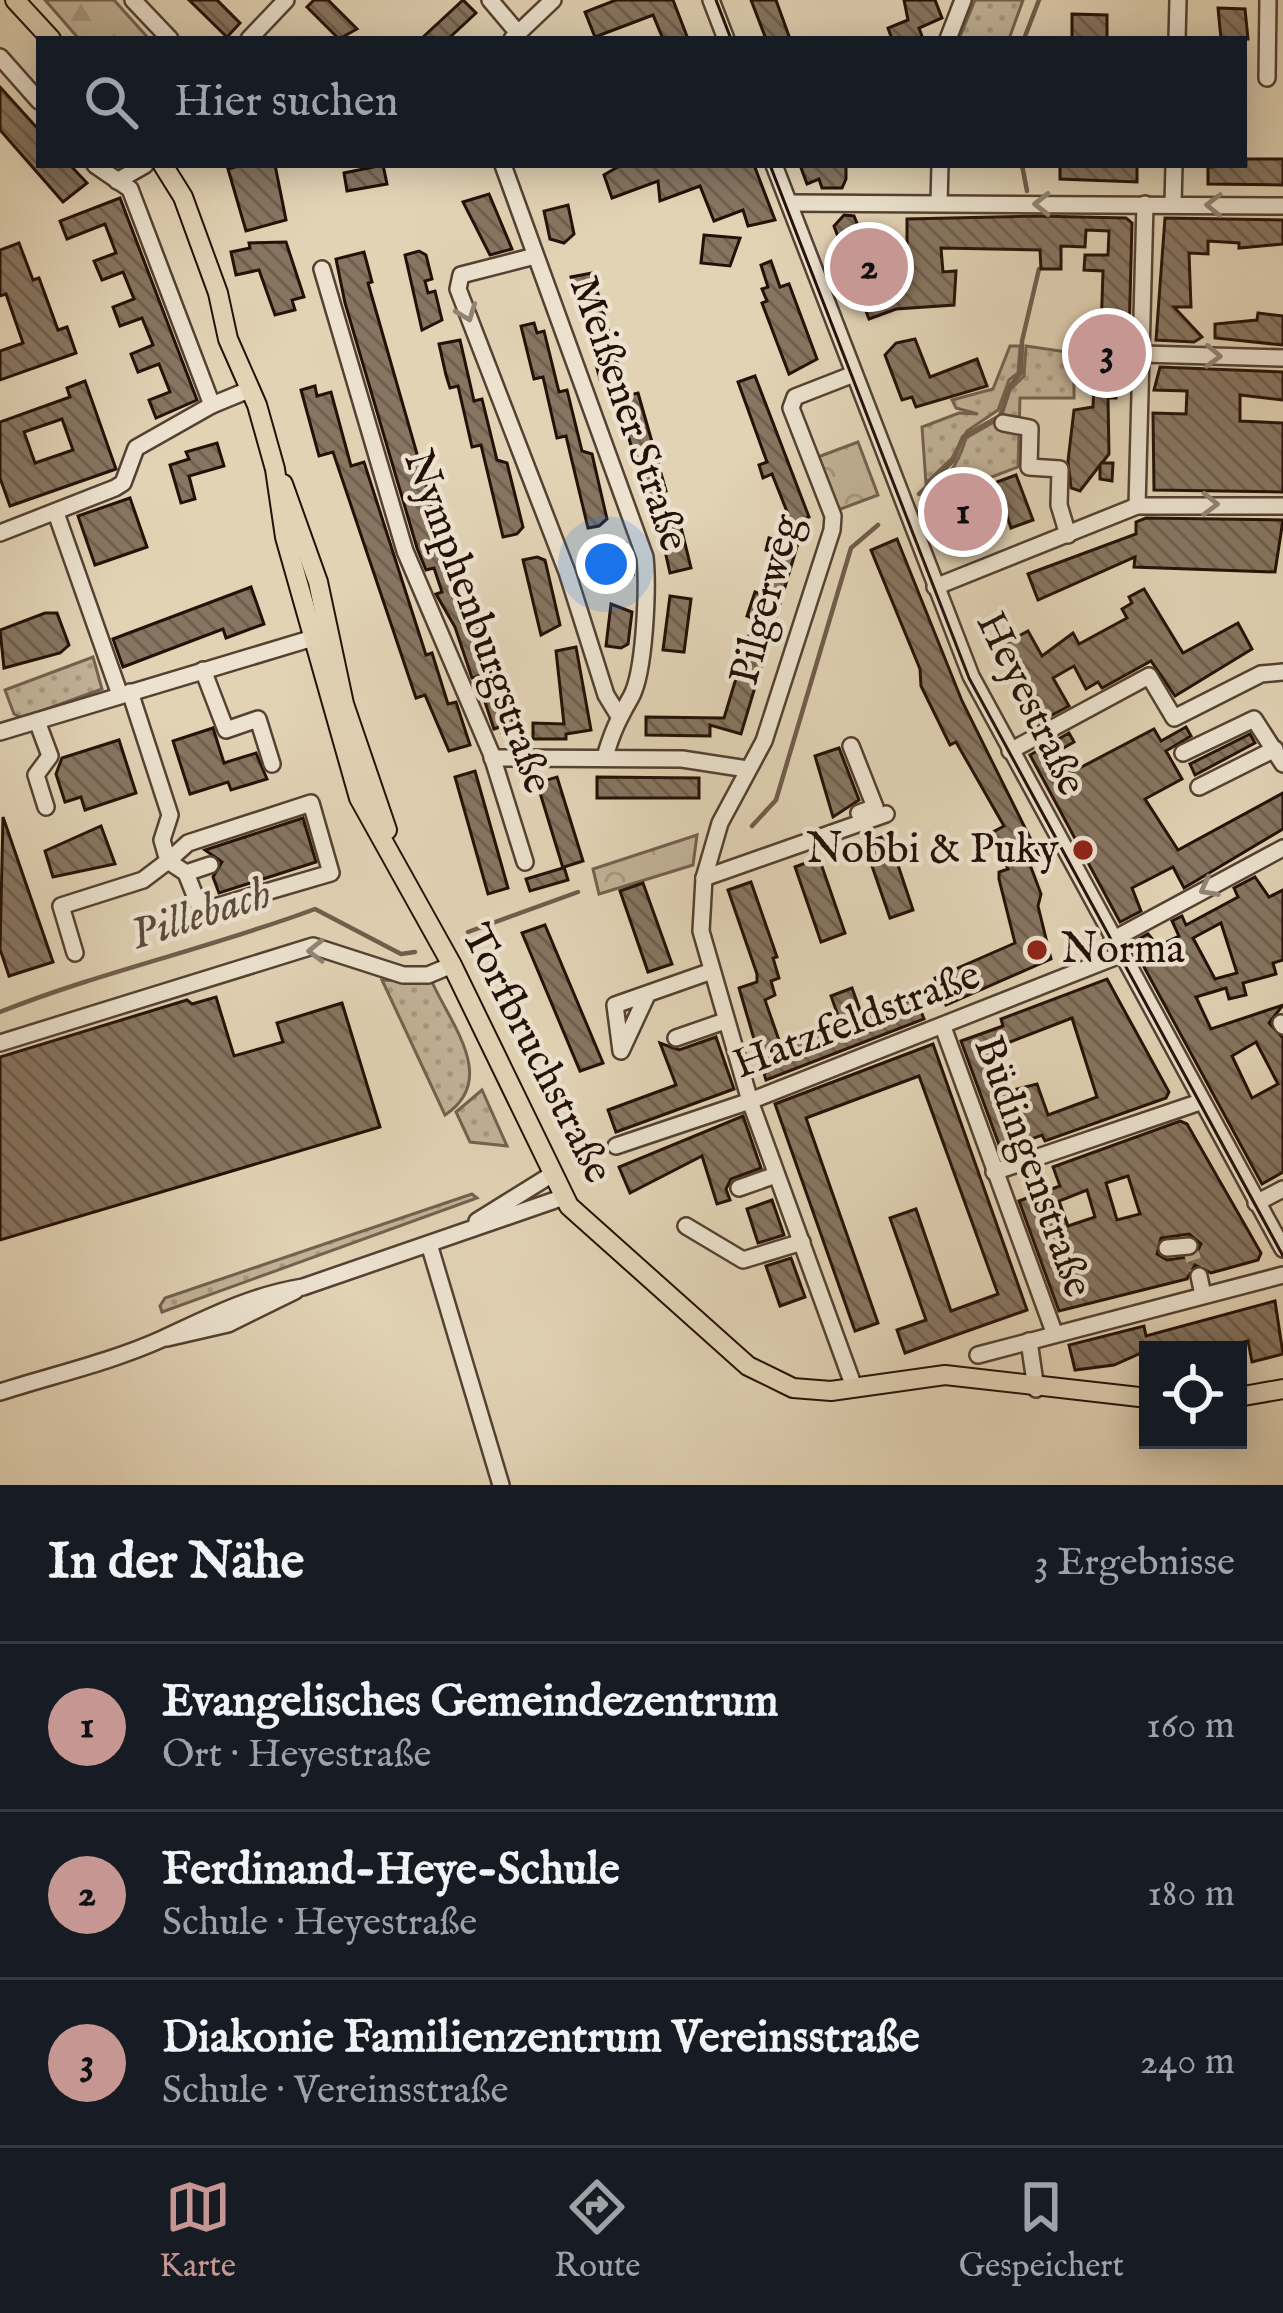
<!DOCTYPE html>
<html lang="de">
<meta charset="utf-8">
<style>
body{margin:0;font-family:"IM FELL English",serif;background:#20242c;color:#f1f3f6}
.controls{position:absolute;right:36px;bottom:36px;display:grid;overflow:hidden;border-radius:0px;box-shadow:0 6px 30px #0003}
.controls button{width:108px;height:108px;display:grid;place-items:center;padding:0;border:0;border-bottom:3px solid #363941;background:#171b24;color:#f1f3f6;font:60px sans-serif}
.you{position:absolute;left:606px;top:564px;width:42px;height:42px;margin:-30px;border:9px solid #fff;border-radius:50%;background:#1a73e8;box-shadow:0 0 0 18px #1a73e833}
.badge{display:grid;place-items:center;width:78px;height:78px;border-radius:50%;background:#c59692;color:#111;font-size:39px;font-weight:700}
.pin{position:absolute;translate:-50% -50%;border:6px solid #fff;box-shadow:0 3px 12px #0006}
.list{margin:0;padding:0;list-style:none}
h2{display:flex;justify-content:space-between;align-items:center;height:156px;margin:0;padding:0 48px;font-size:51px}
h2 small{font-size:39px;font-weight:400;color:#9ea1a6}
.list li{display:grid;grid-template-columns:78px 1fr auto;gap:36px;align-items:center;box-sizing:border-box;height:168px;padding:0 48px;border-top:3px solid #363941}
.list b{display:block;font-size:45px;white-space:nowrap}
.list p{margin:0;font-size:39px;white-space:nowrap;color:#9ea1a6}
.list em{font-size:39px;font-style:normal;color:#9ea1a6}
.icon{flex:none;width:66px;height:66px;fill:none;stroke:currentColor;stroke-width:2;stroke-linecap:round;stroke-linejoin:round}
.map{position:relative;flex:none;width:1283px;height:1485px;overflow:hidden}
.search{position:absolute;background:#171b24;box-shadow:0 6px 30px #0003;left:36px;right:36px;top:36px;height:132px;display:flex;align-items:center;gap:30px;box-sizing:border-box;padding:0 42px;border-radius:0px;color:#9ea1a6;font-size:45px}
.sheet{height:660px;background:#171b24}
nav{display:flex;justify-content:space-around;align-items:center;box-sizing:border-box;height:168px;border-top:3px solid #363941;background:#171b24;font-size:33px;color:#9ea1a6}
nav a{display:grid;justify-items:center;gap:6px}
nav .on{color:#c59692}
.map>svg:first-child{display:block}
</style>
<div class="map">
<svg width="1283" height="1485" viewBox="0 0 1283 1485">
<defs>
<pattern id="grass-dots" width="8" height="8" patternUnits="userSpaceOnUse" patternTransform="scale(3)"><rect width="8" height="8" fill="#c2b297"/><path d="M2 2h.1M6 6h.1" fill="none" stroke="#a79881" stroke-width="1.8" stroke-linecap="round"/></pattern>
<pattern id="forest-firs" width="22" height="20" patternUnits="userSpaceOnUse" patternTransform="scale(3)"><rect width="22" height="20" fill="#c2b297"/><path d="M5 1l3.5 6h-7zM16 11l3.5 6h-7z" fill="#a79881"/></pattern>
<pattern id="park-crowns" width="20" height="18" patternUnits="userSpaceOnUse" patternTransform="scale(3)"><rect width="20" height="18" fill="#c2b297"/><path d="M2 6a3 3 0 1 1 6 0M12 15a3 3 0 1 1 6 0" fill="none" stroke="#a79881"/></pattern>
<pattern id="building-back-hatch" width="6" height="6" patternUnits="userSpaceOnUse" patternTransform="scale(3)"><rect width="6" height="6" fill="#877561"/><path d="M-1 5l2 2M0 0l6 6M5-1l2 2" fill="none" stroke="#6e5f4e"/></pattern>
</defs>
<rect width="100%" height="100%" fill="#e2d3b5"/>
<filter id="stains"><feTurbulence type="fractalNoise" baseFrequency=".00167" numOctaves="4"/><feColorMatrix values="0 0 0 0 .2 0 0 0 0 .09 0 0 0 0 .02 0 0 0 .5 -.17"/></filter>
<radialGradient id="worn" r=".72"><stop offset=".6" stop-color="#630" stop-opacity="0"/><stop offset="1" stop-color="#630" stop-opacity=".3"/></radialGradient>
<!-- grass -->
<g fill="url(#grass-dots)" stroke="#74614f" stroke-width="3">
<path d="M975,0H1023L1009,39H959Z"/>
<path d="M1010,346H1020L1018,373L1009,380L998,410L967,431L952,458L926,483L922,427L959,413L978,414L956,408L952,400L993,389Z"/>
<path d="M1026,346L1074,353V398H1020L1018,467L932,500L928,490C949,482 960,458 966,438L1001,418L1010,390L1024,376Z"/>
<path d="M93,657L102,689L22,718L14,714L5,690Z"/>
<path d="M382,980L432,982C452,1026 498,1080 445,1115Z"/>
<path d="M482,1090L507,1146L470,1142L456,1112Z"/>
<path d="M472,1194L477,1198L162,1312L160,1306L165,1298Z"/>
</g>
<!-- forest -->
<path fill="url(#forest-firs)" stroke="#74614f" stroke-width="3" d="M45,0H114L149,39H79Z"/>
<!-- park -->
<g fill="url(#park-crowns)" stroke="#74614f" stroke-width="3">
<path d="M858,442L878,495L838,510L818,457Z"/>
<path d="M697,835L693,865L599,894L593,869Z"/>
</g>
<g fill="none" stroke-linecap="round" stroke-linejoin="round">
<!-- stream -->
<g stroke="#705d4c" stroke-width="4.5">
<path d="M1024,39L1039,0"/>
<path d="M1022,165L1027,191"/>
<path d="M919,494L953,461L963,437L1000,416L1010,386L1021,373L1022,341L1039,269"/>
<path d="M752,826L776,800L851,548L878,525"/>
<path d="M468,932L578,892"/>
<path d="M0,1012C103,971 211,948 315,909L401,954L415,952"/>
</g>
</g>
<!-- building -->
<g fill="url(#building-back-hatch)" stroke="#251007" stroke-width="3" fill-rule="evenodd">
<path d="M189,0H217L240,23L227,37Z"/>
<path d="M314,0H328L357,29L339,39L307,7Z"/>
<path d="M463,0L476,13L448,39H421Z"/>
<path d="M616,0H673L688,39H663L653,15L595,37L585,12Z"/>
<path d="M751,0H776L790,39H766Z"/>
<path d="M904,0H935L942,18L919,28L923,39H892L888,28L908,20Z"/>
<path d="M1218,8L1245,9L1248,39H1221Z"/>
<path d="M1072,14L1107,15V39H1072Z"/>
<path d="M0,87L39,130V165H70L87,183L63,202L0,130Z"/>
<path d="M1246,159H1283V185L1208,184V167L1246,165Z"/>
<path d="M242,165H275L286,220L246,231L228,169Z"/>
<path d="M383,165L387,184L347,191L344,173Z"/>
<path d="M621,165H754L775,220L748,226L743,210L714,221L700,186L660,201L658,181L612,198L604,175Z"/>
<path d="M800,165H846V179L842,188H822L819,179L807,184Z"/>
<path d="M1060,165H1137V182L1060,179Z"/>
<path d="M489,194L512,249L490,255L463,202Z"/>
<path d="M120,198L197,400L156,418L149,400L170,392L159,364L138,372L131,354L153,345L142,318L120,326L113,307L134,299L123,272L102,280L94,261L116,253L105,224L67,239L60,221Z"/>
<path d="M568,205L574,234L564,243L550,239L544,211Z"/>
<path d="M844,215L854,216L877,273L907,271V219L1035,216L1126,218L1132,223L1128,375L1116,374V398H1108L1109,454L1102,463H1113L1112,481L1100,479V465L1080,491L1071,488L1068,461L1074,410L1093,407L1096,332H1101L1103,271L1084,270L1085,255H1108L1109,231L1086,230L1085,247L1061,246V269H1041L1040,250L941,248L943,272L956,271L954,305L896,309L869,319L834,226Z"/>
<path d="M1165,218L1283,220V244L1239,248V243L1208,241V254L1189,253L1191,307H1174L1202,337L1194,342L1156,340Z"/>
<path d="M704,235L740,238L730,266L701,263Z"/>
<path d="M286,242L304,297L292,300L295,310L275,315L259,270L236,275L231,252L250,248L249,243Z"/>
<path d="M19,243L33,280L39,278L58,330L67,327L76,353L0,380V351L23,343L6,294L0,296V250Z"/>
<path d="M419,251L426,255L432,279L425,281L428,293L435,291L442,320L422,330L405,255Z"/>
<path d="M364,252L372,282L368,283L450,569L463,611L472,608L492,672L472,678L455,627L436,594L442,592L434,568L426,570L417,548L345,303L336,259Z"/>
<path d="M771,261L780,287L789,284L817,359L789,374L762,303L767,301L762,289L768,287L761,265Z"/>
<path d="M592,273L621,374L600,379L571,277Z"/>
<path d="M1258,313L1283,316V345L1215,338V324L1257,320Z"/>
<path d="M534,323L537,333L544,331L559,392L567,390L582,451L592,454L607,519L599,526L588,528L566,436L557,438L543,377L534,379L521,326Z"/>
<path d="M915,339L930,377L977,359L987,386L916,407L912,397L902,400L885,355L896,343Z"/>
<path d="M460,340L474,401L482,399L497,460L507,463L523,527L517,534L503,537L481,445L472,447L458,386L450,388L446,375L439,344Z"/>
<path d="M1160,367L1283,372V400L1240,395V421L1283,423V492L1154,490L1153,413L1186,414L1187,391L1154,390Z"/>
<path d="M755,376L809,517L792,524L772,474L763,478L759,465L767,462L738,382Z"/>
<path d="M85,381L116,469L10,506L0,478V422L70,397L67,388ZM62,419L73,450L35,463L24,432Z"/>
<path d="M315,386L317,396L331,392L351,466L364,462L426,655L432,653L448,704L456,702L470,745L449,751L425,695L416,698L333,452L319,456L301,390Z"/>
<path d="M638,393L666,491L646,496L617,398Z"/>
<path d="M217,443L224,466L189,476L195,499L181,503L170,465L189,459L186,452Z"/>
<path d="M1016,475L1033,520L1011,528L1007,516L982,521L988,537L958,549L940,503Z"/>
<path d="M130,498L147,547L95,565L78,516Z"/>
<path d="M678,515L691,568L670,573L658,520Z"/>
<path d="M1146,518L1283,520L1275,572L1134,567L1135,557L1038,600L1028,574L1136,534V522Z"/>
<path d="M781,535L799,540L741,734L710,725V736L646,735V717L724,718L754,619L747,616L755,592L763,595L776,553L766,550L769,538L779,541Z"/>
<path d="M897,539L962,701L1040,858L1029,862L1041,894L1038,906L1051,959L946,1005L935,978L1015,943L999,879V872L1008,869L993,832L1004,826L956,742L950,745L921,686L920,669L871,550Z"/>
<path d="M618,540L626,543L633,575L614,584L604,544Z"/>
<path d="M537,557L545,560L560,625L541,635L523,560Z"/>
<path d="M251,587L264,624L226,638L223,629L123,667L113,639Z"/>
<path d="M1144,589L1183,653L1238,623L1252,649L1175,696L1151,661L1102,688L1098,682L1086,689L1074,666L1053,678L1069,706L1039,722L998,647L1028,631L1042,656L1073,633L1079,644L1127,618L1122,609L1132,603L1129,597Z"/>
<path d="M670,596L691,599L684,652L663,650Z"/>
<path d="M611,604L632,612L628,644L621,648L606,646Z"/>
<path d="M45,613H57L69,645L60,653L4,668L0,630Z"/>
<path d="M576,647L591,730L566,734V739H533V723L564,724L556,651Z"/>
<path d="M503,689L515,728L502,733L500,727L494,729L484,699Z"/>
<path d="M1186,727L1191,736L1166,751L1182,779L1145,799L1178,850L1283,793V829L1184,888L1173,867L1132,888L1141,911L1120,922L1030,755L1069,733L1074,742L1060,750L1072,772L1154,729L1161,741Z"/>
<path d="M213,728L224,763L256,753L267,779L231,790L228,782L190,794L173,741Z"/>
<path d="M1250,734L1255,743L1195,775L1190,764Z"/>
<path d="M119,740L136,793L85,810L81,797L65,802L56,774L62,758Z"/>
<path d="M839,748L859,800L833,817L815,756Z"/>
<path d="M475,771L508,888L488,894L455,777Z"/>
<path d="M557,777L583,861L564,867L568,880L530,891L526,879L563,868L537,783Z"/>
<path d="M597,777L699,778V798H597Z"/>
<path d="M3,817L53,962L9,976L0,949Z"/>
<path d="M303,818L316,862L219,893L213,877L222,862L205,850Z"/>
<path d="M101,826L115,864L53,877L45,851Z"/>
<path d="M888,835L913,910L890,918L864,843Z"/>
<path d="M819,858L845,933L821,942L795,867Z"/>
<path d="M1255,877L1269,897L1283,890V960L1273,963L1276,974L1243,983L1246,995L1229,999L1226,988L1196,997L1211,1029L1283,1005L1269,1023L1283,1038V1172L1262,1184L1131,943L1148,934L1158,946L1179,936L1172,921L1182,916L1186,925L1238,897L1234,888ZM1221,923L1237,973L1215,979L1193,938ZM1256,1042L1278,1084L1252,1098L1232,1056Z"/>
<path d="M751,882L777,957L773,958L779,978L771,981L775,995L765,1000L781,1046L841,1024L831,996L852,988L862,1016L916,998L924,1019L766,1080L739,988L757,982V974L728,890Z"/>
<path d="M643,883L672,964L648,972L620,891Z"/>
<path d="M545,925L603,1063L580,1071L522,933Z"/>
<path d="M1107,979L1169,1092L1166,1098L1045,1141L1042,1135L1001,1150L961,1041L1003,1026L1001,1019ZM1072,1018L1097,1097L1048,1115L1037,1084L1005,1092L992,1049Z"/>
<path d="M216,997L234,1056L283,1042L277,1023L342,1003L380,1127L0,1240V1057L187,1000L192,1004Z"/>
<path d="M716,1037L734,1089L616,1132L608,1110L676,1085L660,1043L679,1050Z"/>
<path d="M933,1044L1027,1310L905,1353L897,1330L926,1320L890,1218L916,1209L951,1311L998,1294L919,1076L806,1118L878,1323L855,1331L775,1104Z"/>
<path d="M743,1116L761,1168L731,1179L726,1189L730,1200L717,1204L702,1156L630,1193L619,1167Z"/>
<path d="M1180,1121L1187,1124L1261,1253L1258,1260L1211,1273L1195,1265L1187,1279L1059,1311L1019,1201L1060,1186L1053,1167ZM1128,1176L1140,1214L1117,1220L1106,1183ZM1087,1190L1095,1217L1068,1226L1059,1201ZM1189,1234L1201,1244L1195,1256L1167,1260L1157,1254L1161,1238Z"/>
<path d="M772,1200L784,1235L758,1243L747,1209Z"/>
<path d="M791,1258L805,1297L780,1306L766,1266Z"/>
<path d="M1275,1301L1283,1354L1252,1362L1248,1341L1216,1350H1148L1114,1365L1075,1370L1069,1345L1144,1326L1146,1336Z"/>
</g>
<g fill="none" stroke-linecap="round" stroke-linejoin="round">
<!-- minor-tunnel -->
<path stroke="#bcac92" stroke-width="15" stroke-dasharray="15 8" stroke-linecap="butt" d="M1189,1246L1199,1276"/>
<defs>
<g id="minor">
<path d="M133,0L170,39"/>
<path d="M490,0L518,33"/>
<path d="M711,0L726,39"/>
<path d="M249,39L286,0"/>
<path d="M512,39L553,0"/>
<path d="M948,39L963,0"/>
<path d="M1177,39L1178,0"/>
<path d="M0,57L39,101"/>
<path d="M1267,78L1268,0"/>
<path d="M503,165L645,557C648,587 645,672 631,697C619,718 612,732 605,757"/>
<path d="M774,165L971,676L1283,1249"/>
<path d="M117,181L145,165"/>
<path d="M789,203L1283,206"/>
<path d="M939,203L940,165"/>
<path d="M1173,205L1174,165"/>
<path d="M535,256L461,275L458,289L567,572L606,695L617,713"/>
<path d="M322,269L405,551L491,753L525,862"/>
<path d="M1143,354L1283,358"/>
<path d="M854,374L795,397L791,408L833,516L832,530L764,741L720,823L704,878L701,931L750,1101L854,1387"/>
<path d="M212,405L251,389"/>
<path d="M1003,423L1030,428L1029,467L1060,469L1059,505L1068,535"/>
<path d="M1137,506L1145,204"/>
<path d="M56,513L120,695"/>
<path d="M0,533L115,488L123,483L136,448L212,405L130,189L95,165"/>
<path d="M935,587L1137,506H1283"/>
<path d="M203,670L226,730L258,719L272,764"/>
<path d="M37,721L50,756L36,775L46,807"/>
<path d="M0,732L313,638"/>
<path d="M851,746L875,807L859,813"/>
<path d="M1010,751L1149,676L1174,718L1261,674L1283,672"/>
<path d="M1183,753L1254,719L1283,764"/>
<path d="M492,758L682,759L747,769"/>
<path d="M1199,787L1275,749"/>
<path d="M311,803L331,873L201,911L186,873L168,861L188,843Z"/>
<path d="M186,873L210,865"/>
<path d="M704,878L886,814"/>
<path d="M1112,940L1283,848"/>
<path d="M75,953L61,906L143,880L168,861L162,840L170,815L130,692"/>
<path d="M647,995L621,1051L615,1005L709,972"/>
<path d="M1281,1023L1283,1026"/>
<path d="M943,1027L1054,1332"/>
<path d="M676,1038L725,1021"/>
<path d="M0,1043L313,946L403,975H428L452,965"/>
<path d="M616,1146L750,1101L1120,955"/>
<path d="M994,1172L1200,1102"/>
<path d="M739,1188L776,1175"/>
<path d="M1256,1203L1283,1189"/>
<path d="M477,1221L551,1175"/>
<path d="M686,1226L743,1260L802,1242"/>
<path d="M429,1244L501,1485"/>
<path d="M1167,1248L1189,1246"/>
<path d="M1199,1276L1203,1295"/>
<path d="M167,1338L228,1324L295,1291"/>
<path d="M1029,1341L1036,1389"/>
<path d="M978,1355L1283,1275"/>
<path d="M0,1392C53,1375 111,1362 162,1339C210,1317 249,1296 303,1287L564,1197"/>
</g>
<g id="major">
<path d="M15,0L51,39"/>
<path d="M163,165L183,197L218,293L228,339L257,405L275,469L285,537L359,798L452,965L569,1206L748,1366L793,1388L831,1391L945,1375L1148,1398"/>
<path d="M283,484L318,582L344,704L387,830"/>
<path d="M1238,1397L1283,1389"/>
</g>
</defs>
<!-- minor casing -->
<use href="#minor" stroke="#544132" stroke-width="20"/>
<!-- major casing -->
<use href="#major" stroke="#251007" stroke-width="22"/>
<!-- minor -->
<use href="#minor" stroke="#ece2cf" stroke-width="15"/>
<!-- major -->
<use href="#major" stroke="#e2d3b5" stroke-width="18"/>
<!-- tram -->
<g stroke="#251007" stroke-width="3">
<path d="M716,0L731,39"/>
<path d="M770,165L969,678L1283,1256"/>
</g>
</g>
<!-- one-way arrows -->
<defs><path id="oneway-chevron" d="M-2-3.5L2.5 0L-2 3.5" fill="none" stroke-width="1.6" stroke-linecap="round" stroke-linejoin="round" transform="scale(3)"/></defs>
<g stroke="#928475">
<use href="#oneway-chevron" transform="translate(1042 204) rotate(180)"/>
<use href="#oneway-chevron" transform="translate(1214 205) rotate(-179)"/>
<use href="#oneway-chevron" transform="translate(467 313) rotate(69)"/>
<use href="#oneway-chevron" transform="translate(1213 356) rotate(2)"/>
<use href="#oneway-chevron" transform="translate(1210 504) rotate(1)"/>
<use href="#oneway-chevron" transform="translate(1208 888) rotate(152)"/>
<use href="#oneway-chevron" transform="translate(316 951) rotate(179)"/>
</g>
<!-- markers -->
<g fill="#8f2418" stroke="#ece2cf" stroke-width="4.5">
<circle cx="1083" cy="850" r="12"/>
<circle cx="1037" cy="950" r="12"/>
</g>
<g text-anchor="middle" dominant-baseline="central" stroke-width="9" stroke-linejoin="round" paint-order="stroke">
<!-- street labels -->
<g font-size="42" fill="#251007" stroke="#ece2cf">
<text transform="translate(628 414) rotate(71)">Meißener Straße</text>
<text transform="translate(767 600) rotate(-75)">Pilgerweg</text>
<text transform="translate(477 622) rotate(70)">Nymphenburgstraße</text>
<text transform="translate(1030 704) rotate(64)">Heyestraße</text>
<text transform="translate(857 1021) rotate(-21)">Hatzfeldstraße</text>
<text transform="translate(536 1054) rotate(63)">Torfbruchstraße</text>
<text transform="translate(1032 1167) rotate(70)">Büdingenstraße</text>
</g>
<!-- poi labels -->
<g font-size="42" fill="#251007" stroke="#ece2cf" text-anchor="end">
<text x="1059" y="850">Nobbi &amp; Puky</text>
<text x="1061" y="950" text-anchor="start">Norma</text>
</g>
<!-- water labels -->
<g font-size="45" font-style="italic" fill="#5d4a3b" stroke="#ece2cf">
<text transform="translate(201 915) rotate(-18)">Pillebach</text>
</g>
</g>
<rect width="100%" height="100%" filter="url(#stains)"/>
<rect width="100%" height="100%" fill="url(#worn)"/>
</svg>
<div class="controls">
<button><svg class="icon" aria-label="locate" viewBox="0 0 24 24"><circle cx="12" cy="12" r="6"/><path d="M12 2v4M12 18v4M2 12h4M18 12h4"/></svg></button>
</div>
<div class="you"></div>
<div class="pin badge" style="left:963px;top:512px">1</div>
<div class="pin badge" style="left:869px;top:267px">2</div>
<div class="pin badge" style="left:1107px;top:353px">3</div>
<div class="search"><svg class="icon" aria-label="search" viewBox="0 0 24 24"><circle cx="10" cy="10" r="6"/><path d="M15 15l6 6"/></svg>Hier suchen</div>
</div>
<section class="sheet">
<h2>In der Nähe<small>3 Ergebnisse</small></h2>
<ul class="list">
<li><span class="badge">1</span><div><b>Evangelisches Gemeindezentrum</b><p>Ort · Heyestraße</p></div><em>160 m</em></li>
<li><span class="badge">2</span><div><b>Ferdinand-Heye-Schule</b><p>Schule · Heyestraße</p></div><em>180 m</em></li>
<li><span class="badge">3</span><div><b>Diakonie Familienzentrum Vereinsstraße</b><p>Schule · Vereinsstraße</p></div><em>240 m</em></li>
</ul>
</section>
<nav>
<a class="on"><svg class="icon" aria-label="map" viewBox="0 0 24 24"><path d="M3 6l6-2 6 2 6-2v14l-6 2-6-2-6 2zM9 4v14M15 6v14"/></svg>Karte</a>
<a><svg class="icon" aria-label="directions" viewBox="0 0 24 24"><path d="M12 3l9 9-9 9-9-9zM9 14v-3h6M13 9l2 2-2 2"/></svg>Route</a>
<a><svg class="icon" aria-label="saved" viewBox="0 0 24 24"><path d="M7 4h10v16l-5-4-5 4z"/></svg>Gespeichert</a>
</nav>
